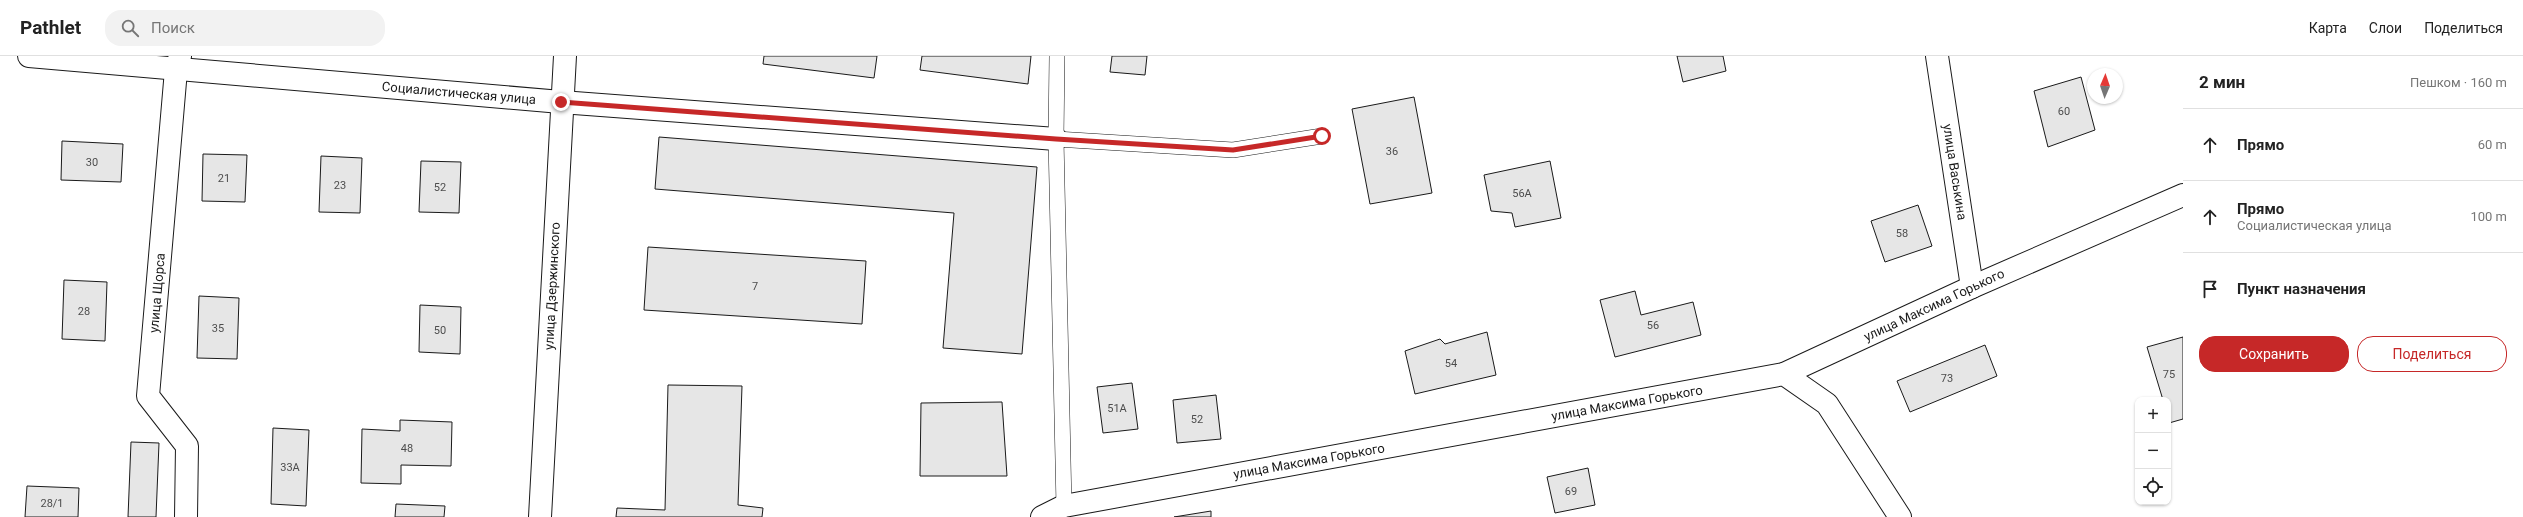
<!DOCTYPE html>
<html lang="ru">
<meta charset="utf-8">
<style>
body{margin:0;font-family:Roboto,sans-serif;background:#f2f2f2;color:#222}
.controls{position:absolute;right:12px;bottom:12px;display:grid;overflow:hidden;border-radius:8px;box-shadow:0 1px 3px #0004}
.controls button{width:36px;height:36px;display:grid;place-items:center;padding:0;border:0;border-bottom:1px solid #e0e0e0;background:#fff;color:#222;font:20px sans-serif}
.compass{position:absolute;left:2087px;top:12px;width:36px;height:36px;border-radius:50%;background:#fff;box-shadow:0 1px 3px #0004;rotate:2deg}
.stop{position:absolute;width:12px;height:12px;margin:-9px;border:3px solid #c62828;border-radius:50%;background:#fff}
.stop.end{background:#c62828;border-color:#fff;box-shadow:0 1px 4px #0008}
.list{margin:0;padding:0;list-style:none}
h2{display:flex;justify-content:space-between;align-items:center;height:52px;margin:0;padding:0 16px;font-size:17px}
h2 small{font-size:13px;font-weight:400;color:#767676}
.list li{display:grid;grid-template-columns:26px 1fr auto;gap:12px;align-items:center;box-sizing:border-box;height:72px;padding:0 16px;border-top:1px solid #e0e0e0}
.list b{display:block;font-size:15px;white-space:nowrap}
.list p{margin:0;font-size:13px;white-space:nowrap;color:#767676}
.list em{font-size:13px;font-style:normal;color:#767676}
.actions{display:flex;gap:8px;padding:12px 16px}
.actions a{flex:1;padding:9px 0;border:1px solid #c62828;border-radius:16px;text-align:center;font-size:14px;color:#c62828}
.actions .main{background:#c62828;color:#fff}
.icon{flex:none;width:22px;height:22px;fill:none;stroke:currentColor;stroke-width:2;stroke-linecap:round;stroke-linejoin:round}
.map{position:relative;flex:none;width:2183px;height:461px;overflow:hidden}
header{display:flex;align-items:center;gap:24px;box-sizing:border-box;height:56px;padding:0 20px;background:#fff;border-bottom:1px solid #e0e0e0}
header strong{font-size:19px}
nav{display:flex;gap:22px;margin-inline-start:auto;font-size:14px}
.search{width:280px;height:36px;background:#f2f2f2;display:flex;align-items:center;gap:10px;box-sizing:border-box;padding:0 14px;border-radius:16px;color:#767676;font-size:15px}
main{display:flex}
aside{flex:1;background:#fff}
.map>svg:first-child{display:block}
</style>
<header>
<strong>Pathlet</strong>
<div class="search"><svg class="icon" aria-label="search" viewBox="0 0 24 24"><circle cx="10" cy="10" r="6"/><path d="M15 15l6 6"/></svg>Поиск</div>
<nav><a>Карта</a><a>Слои</a><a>Поделиться</a></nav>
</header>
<main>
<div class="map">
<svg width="2183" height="461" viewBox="0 0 2183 461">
<rect width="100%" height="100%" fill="#fff"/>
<!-- building -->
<g fill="#e6e6e6" stroke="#1a1a1a">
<path d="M764,0H877L874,22L763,8Z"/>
<path d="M922,0H1031L1028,28L920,14Z"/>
<path d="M1112,0H1147L1145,19L1110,16Z"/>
<path d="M1677,0H1723L1726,15L1683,26Z"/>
<path d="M2081,21L2095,74L2048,91L2034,35Z"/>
<path d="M1414,41L1432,137L1370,148L1352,53Z"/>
<path d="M659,81L1037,111L1022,298L943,292L954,157L655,133Z"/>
<path d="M62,85L123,88L121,126L61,124Z"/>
<path d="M203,98L247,99L245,146L202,145Z"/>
<path d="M321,100L362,102L360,157L319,156Z"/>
<path d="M421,105L461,106L459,157L419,156Z"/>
<path d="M1550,105L1561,162L1515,171L1512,157L1491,155L1484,119Z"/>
<path d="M1918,149L1932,190L1885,206L1871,165Z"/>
<path d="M648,191L866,205L862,268L644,254Z"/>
<path d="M64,224L107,226L105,285L62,283Z"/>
<path d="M1635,235L1641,259L1693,246L1701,279L1615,301L1600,244Z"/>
<path d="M199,240L239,242L237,303L197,302Z"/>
<path d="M420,249L461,251L460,298L419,296Z"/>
<path d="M1487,276L1496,319L1415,338L1405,295L1440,283L1445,288Z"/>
<path d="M2183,281V363L2169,367L2168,344H2163L2147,291Z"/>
<path d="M1985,289L1997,320L1910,356L1897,325Z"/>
<path d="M1132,327L1138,373L1103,377L1097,331Z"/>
<path d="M668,329L742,330L738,449L763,452L762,461H616L617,452L665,454Z"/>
<path d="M1216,339L1221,383L1177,387L1173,344Z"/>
<path d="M1002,346L1007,420H920L921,347Z"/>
<path d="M400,364L452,366L451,410L401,409V428L361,427L362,373L400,375Z"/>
<path d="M273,372L309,374L306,450L271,448Z"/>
<path d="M131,386L159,387L156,461H128Z"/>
<path d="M1588,412L1595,449L1555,457L1547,421Z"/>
<path d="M27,430L79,432L78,461H25Z"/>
<path d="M396,448L445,450L444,461H395Z"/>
<path d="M1211,455V461H1174Z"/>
</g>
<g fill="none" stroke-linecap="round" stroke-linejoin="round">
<defs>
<g id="service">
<path d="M1057,0L1056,83L1064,450"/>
<path d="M1056,83L1233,94L1322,80"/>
</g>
<g id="minor">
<path d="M29,0L561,46L1056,83"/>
<path d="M180,0L176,14L148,340L187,390L186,461"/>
<path d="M1937,0L1972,231"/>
<path d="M1784,318L1972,231L2183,139"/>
</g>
<g id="tertiary">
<path d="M540,461L565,0"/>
<path d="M1042,461L1064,450L1784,318L1827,348L1900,461"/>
</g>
</defs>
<!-- service casing -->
<use href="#service" stroke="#1a1a1a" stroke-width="16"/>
<!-- minor casing -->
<use href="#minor" stroke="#1a1a1a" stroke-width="24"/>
<!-- tertiary casing -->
<use href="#tertiary" stroke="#1a1a1a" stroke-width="24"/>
<!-- service -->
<use href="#service" stroke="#fff" stroke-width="15"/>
<!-- minor -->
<use href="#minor" stroke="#fff" stroke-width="22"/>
<!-- tertiary -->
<use href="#tertiary" stroke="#fff" stroke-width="22"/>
</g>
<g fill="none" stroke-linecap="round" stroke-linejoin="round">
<!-- route -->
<path stroke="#c62828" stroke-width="5" d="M561,46L1056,83L1233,94L1322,80"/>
</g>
<g text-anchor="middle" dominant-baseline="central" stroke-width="3" stroke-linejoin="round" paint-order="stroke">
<!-- number labels -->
<g font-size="11" fill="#4d4d4d">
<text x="2064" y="55">60</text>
<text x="1392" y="95">36</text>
<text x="92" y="106">30</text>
<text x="224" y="122">21</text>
<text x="340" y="129">23</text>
<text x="440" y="131">52</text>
<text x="1522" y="137">56А</text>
<text x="1902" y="177">58</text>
<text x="755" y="230">7</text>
<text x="84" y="255">28</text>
<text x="1653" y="269">56</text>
<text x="218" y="272">35</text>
<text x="440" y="274">50</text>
<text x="1451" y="307">54</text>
<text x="2169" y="318">75</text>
<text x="1947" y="322">73</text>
<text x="1117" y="352">51А</text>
<text x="1197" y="363">52</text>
<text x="407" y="392">48</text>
<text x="290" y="411">33А</text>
<text x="1571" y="435">69</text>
<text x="52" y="447">28/1</text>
</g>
<!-- street labels -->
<g font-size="13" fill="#1a1a1a" stroke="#fff">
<text transform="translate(459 37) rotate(5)">Социалистическая улица</text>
<text transform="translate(1955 116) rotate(81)">улица Васькина</text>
<text transform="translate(552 230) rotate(-87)">улица Дзержинского</text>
<text transform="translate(157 237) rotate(-85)">улица Щорса</text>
<text transform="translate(1934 249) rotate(-25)">улица Максима Горького</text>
<text transform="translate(1627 347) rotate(-10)">улица Максима Горького</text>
<text transform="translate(1309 405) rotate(-10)">улица Максима Горького</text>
</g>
</g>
</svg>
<div class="controls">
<button>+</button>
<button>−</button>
<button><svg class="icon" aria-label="locate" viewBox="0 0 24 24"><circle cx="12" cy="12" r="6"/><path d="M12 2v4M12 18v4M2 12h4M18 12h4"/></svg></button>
</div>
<svg class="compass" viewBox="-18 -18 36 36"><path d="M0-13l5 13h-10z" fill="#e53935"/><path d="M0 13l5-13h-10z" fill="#767676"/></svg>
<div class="stop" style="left:1322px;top:80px"></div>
<div class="stop end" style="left:561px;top:46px"></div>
</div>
<aside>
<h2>2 мин<small>Пешком · 160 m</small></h2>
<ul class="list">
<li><svg class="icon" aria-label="ahead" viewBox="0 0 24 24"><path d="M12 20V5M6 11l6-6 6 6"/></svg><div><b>Прямо</b></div><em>60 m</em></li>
<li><svg class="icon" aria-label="ahead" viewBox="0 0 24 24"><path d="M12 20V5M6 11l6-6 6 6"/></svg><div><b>Прямо</b><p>Социалистическая улица</p></div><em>100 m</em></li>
<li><svg class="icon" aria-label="arrive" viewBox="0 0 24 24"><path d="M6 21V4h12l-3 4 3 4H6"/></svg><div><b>Пункт назначения</b></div></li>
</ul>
<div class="actions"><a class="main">Сохранить</a><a>Поделиться</a></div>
</aside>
</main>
